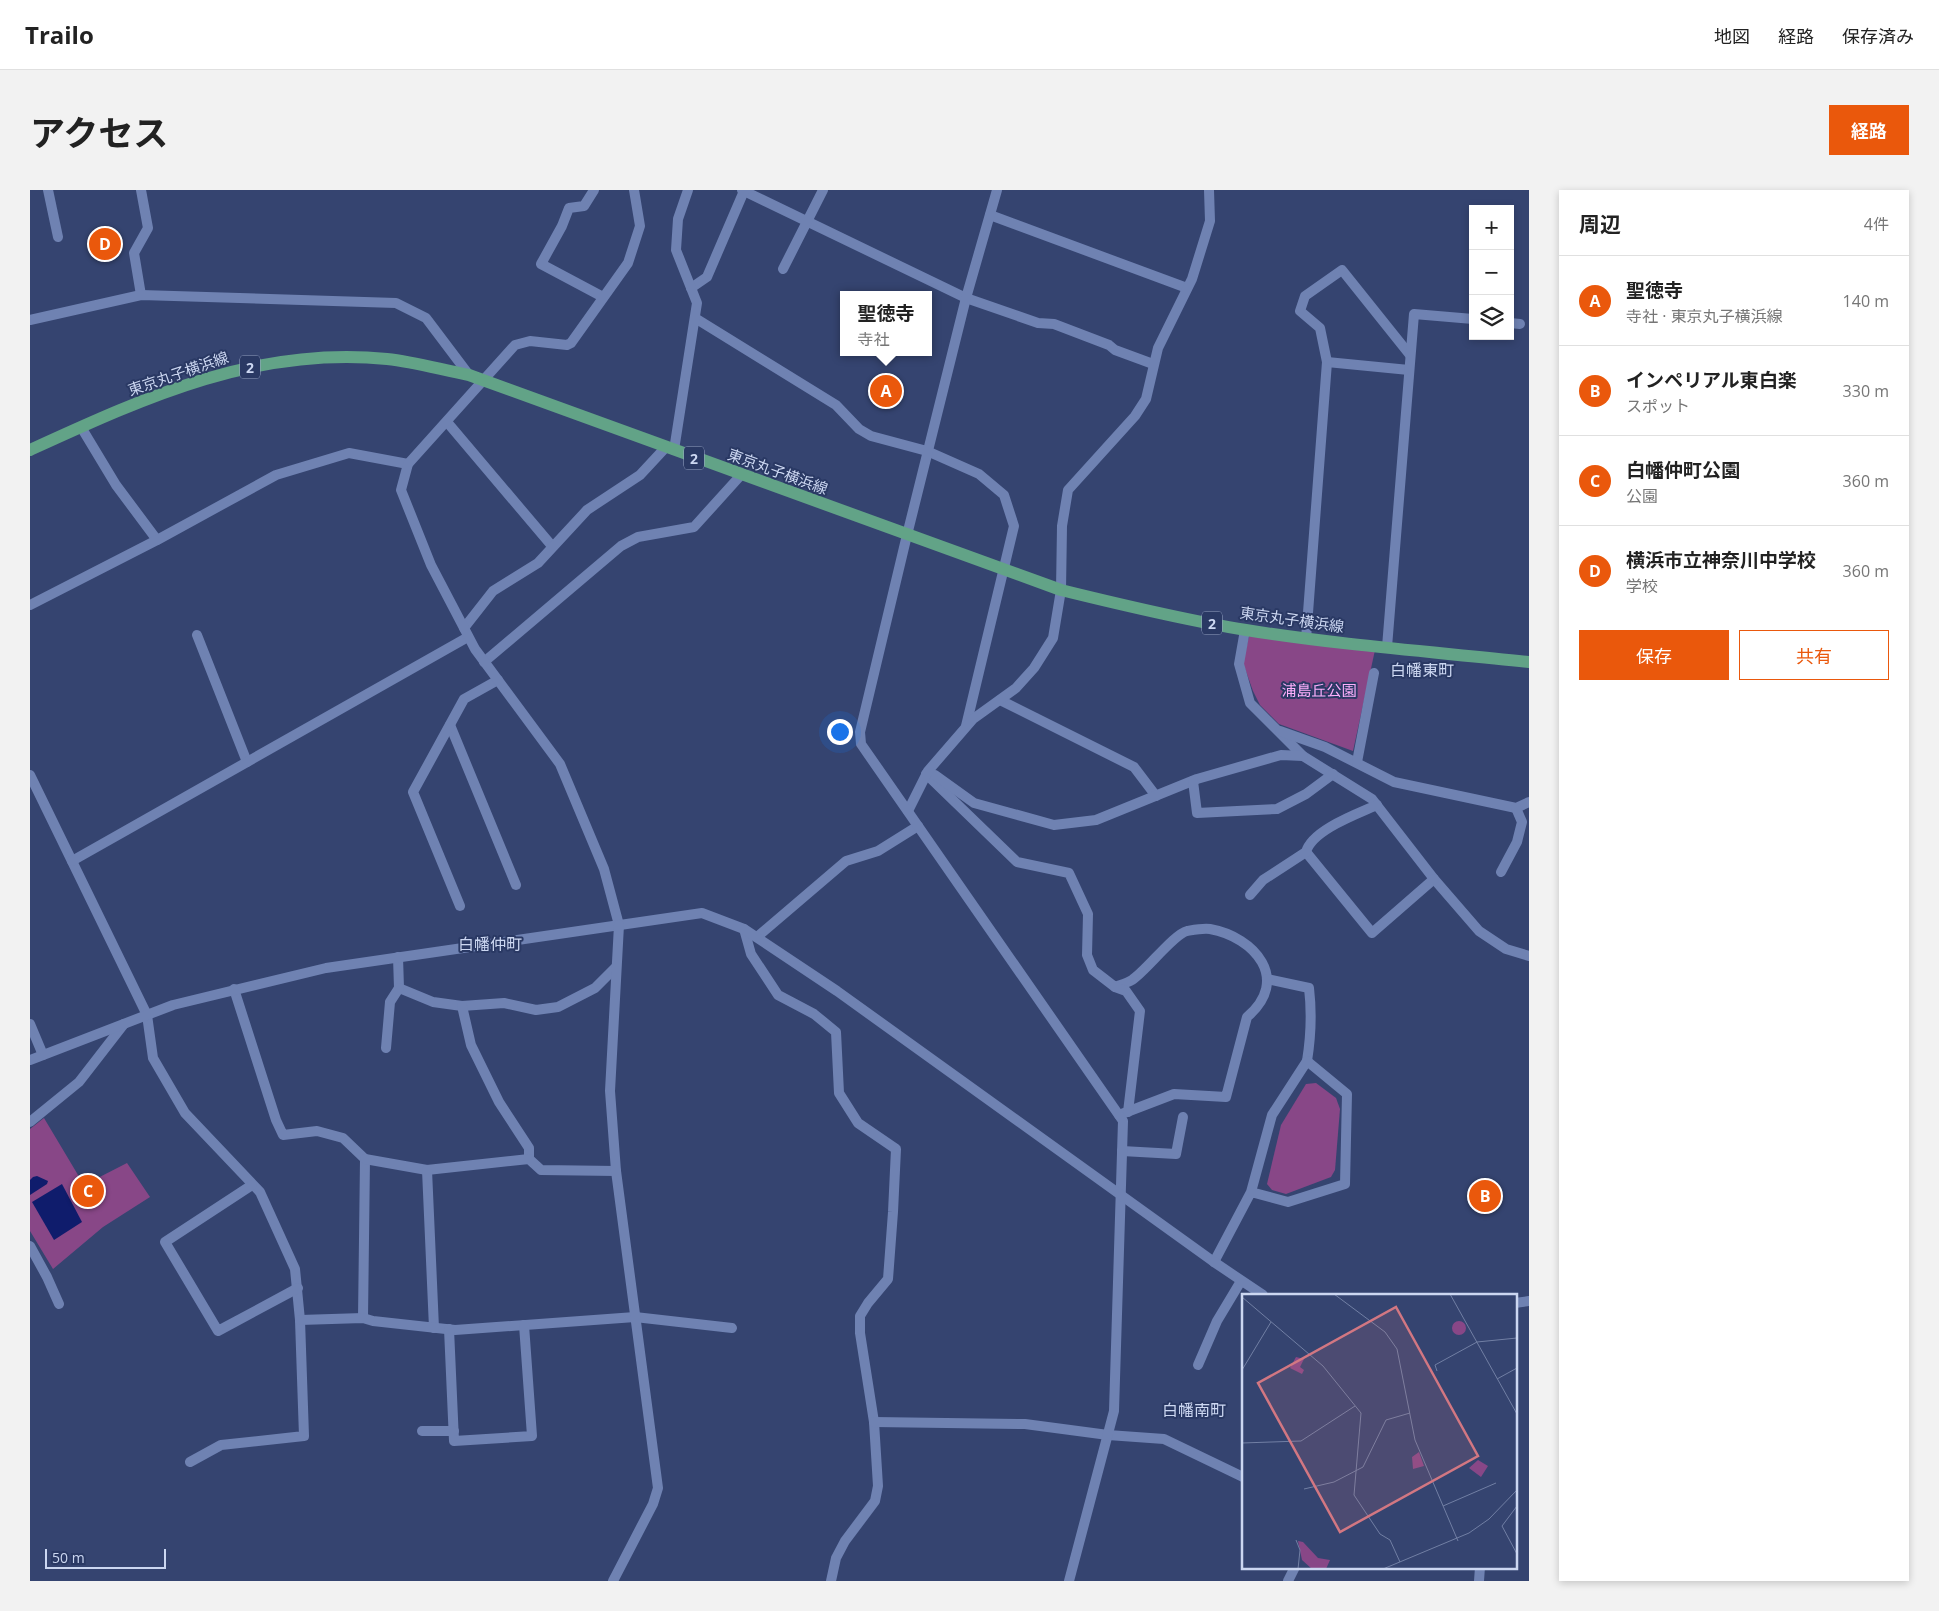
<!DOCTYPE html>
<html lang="ja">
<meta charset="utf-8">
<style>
body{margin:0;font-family:"Open Sans","Noto Sans JP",sans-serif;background:#f2f2f2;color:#222}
.controls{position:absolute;right:15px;top:15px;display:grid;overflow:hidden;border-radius:0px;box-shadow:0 2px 8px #0003}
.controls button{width:45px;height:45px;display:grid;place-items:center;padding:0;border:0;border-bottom:1px solid #e0e0e0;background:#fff;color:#222;font:25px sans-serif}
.scale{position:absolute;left:15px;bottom:12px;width:121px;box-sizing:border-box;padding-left:5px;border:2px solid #ccd7f1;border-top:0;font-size:14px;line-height:18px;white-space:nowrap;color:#ccd7f1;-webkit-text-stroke:4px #2a3964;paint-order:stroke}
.you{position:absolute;left:809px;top:541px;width:18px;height:18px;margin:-12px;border:4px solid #fff;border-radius:50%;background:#1a73e8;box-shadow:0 0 0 8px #1a73e833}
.badge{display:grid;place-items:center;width:32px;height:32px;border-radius:50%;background:#ea580c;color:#fff;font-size:16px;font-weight:700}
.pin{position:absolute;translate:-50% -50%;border:2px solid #fff;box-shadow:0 1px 5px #0006}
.popup{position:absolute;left:810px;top:101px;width:92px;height:65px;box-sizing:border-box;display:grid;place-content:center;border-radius:0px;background:#fff;filter:drop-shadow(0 1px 4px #0005);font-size:16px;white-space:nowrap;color:#767676}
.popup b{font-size:19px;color:#222}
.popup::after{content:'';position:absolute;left:50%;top:100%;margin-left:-10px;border:10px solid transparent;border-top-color:#fff}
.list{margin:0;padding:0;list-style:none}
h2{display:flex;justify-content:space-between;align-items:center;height:65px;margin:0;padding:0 20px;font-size:21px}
h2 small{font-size:16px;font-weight:400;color:#767676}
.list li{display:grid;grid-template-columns:32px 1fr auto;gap:15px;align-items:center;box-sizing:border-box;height:90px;padding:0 20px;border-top:1px solid #e0e0e0}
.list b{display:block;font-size:19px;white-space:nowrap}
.list p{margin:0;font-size:16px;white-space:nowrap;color:#767676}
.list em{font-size:16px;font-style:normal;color:#767676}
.actions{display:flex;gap:10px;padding:15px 20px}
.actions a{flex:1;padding:11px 0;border:1px solid #ea580c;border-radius:0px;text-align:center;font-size:18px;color:#ea580c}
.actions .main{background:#ea580c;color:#fff}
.icon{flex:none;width:28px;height:28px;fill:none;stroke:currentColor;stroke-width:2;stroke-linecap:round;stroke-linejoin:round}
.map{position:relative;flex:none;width:1499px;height:1391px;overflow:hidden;border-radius:0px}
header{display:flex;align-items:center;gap:30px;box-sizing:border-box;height:70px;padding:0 25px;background:#fff;border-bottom:1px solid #e0e0e0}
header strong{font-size:24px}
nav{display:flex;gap:28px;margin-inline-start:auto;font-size:18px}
.intro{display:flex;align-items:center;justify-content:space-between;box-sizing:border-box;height:120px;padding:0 30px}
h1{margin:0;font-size:35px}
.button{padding:12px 22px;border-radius:0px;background:#ea580c;color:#fff;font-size:18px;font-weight:700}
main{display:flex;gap:30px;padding:0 30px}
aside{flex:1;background:#fff;border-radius:0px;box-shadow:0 2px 8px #0003}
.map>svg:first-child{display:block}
</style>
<header>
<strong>Trailo</strong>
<nav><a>地図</a><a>経路</a><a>保存済み</a></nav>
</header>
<div class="intro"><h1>アクセス</h1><a class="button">経路</a></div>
<main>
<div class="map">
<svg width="1499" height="1391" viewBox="0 0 1499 1391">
<rect width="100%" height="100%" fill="#354470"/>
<!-- green -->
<g fill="#884787">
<path d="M1219,446L1345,460L1323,561L1249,534L1230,515L1223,501L1213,473Z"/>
<path d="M1286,893L1306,908L1310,919L1305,980L1301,987L1256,1004L1242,1000L1237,994L1251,935L1276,894Z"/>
<path d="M14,928L54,995L97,973L120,1007L73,1037L23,1079L0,1041V939Z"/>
</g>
<!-- water -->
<g fill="#0f1c6c">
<path d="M7,986L18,991L17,994L0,1005V990L3,987Z"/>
<path d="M32,994L52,1032L24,1050L2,1012Z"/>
</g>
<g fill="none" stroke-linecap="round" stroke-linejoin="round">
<!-- minor -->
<g stroke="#6f82b2" stroke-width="10">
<path d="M18,0L28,47"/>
<path d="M111,0L118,38L104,63L111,105"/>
<path d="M564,0L554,16L539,18L532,36L511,74L573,107"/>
<path d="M712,0L936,108L1008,133L1024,134L1079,155L1085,160L1123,174"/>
<path d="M960,25L1157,98"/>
<path d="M753,79L793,0"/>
<path d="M661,98L677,87L714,1"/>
<path d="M665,128L806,215L829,239L841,246L897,261L949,284L974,305L984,336L936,536"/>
<path d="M0,130L111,105L366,113L396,128L439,185"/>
<path d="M1480,133L1490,134"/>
<path d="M1297,172L1379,180"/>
<path d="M417,232L522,356"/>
<path d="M51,237L86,295L127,350"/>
<path d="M644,260L667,113L646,60L648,29L658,0"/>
<path d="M877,345L936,108L967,0"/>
<path d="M0,415L129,349L246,285L319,263L378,274"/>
<path d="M434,438L463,401L508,373L557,320L610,285L636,257"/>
<path d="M1215,440L1209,474L1220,513L1273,566L1342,609L1404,689L1449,741L1476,759L1499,766"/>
<path d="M167,445L217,572"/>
<path d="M1276,449L1297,172L1290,138L1270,121L1275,106L1312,80L1380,165"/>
<path d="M1357,457L1384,124L1443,129"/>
<path d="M454,472L591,356L608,347L664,337L711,285"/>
<path d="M970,510L1104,577L1126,606"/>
<path d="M420,535L486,695"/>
<path d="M1250,541L1295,557L1364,592L1486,618L1499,612"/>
<path d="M1327,572L1344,483"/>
<path d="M896,584L987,672L1039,683L1058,724L1057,765L1063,780L1085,797C1090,795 1097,793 1102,790C1116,781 1144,744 1157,741C1163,740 1173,738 1180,739C1225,747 1261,790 1217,827L1196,907L1144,904L1089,925"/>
<path d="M0,585L117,825L123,868L155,923L230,1002L265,1079L270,1130L274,1246L191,1255L160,1272"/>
<path d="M905,585L944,613L1024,635L1066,630L1167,589L1251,565L1273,566"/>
<path d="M1163,591L1167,623L1247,619L1276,604L1303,584"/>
<path d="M878,621L898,581L943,529L986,498L1004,478L1023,448L1031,400L1032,336L1038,300L1105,226L1116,209L1128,158L1162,89L1180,31L1179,0"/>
<path d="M1276,662L1342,743L1404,689"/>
<path d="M42,671L438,447"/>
<path d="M1471,682L1487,652L1492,632L1486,618"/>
<path d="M1220,705L1233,690L1276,662C1282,640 1327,624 1347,615"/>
<path d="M430,716L383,602L434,509L468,490"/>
<path d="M589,735L574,679L530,574L445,459L401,375L371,300L378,274L485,155L500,151L537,155L541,153L598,73L610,36L604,0"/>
<path d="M714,739L721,764L748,805L784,824L806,842L809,903L828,933L866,959L863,1022L858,1089L838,1113L830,1126V1143L844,1232L848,1296L845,1311L815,1351L806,1368L801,1391"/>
<path d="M727,747L816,671L848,661L888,636"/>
<path d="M368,767L369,798L403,812L432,816L474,813L506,820L528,817L565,798L586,777"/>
<path d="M1237,789L1279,798C1282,823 1281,846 1277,871"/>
<path d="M1085,797L1096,801L1110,821L1098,922"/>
<path d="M204,799L246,930L253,945L287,941L313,948L335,969L333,1128"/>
<path d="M432,816L441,855L469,912L499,958V969"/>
<path d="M0,834L13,865"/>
<path d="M356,858L360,812L369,798"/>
<path d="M0,932L49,892L94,834"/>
<path d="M1092,961L1146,964L1153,927"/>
<path d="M335,969L397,980L499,969L511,980L586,981"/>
<path d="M397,980L404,1138"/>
<path d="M222,995L135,1052L188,1141L268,1098"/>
<path d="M0,1056L17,1087L29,1114"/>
<path d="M1184,1072L1221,1002L1242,925L1277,871L1317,904L1315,994L1258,1012L1221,1002"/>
<path d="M270,1130L333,1128L343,1131L425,1140L605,1127L702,1138"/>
<path d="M419,1139L424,1251L502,1246L494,1135"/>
<path d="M1168,1175L1187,1131L1211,1091"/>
<path d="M844,1232L995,1234L1078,1245L1134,1249L1213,1287"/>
<path d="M392,1241H424"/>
<path d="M1258,1391L1265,1377"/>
<path d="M1449,1391L1450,1377"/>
</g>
<!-- tertiary -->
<g stroke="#6f82b2" stroke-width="10">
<path d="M877,345L830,542L831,554L1093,931L1084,1221L1039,1391"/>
<path d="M0,870L143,815L296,778L672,723L714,739L807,801L1184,1072L1233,1105"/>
<path d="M1485,1113L1499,1111"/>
<path d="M583,1391L623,1314L628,1298L586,981L580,901L589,735"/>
</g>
<!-- primary -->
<path stroke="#62a387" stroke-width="12" d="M0,260C116,207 226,156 357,169C385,172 412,180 439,185L1031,400C1092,415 1154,430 1216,440C1310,455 1405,462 1499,472"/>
</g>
<g text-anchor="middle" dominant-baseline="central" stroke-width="4" stroke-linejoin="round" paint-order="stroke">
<!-- shield labels -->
<g fill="#2a3964" stroke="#9ba8c7" stroke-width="1">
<rect x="210" y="165.5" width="20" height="23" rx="4"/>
<rect x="654" y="256.5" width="20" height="23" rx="4"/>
<rect x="1172" y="421.5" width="20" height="23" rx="4"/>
</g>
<g font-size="14" font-weight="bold" fill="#ccd7f1">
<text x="220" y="177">2</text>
<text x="664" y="268">2</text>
<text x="1182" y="433">2</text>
</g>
<!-- street labels -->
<g font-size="15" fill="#ccd7f1" stroke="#2a3964">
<text transform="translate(148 183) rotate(-19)">東京丸子横浜線</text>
<text transform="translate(748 281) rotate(20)">東京丸子横浜線</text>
<text transform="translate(1262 429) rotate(8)">東京丸子横浜線</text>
</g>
<!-- park labels -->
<g font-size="15" fill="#feaffc" stroke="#2a3964">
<text x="1289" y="500">浦島丘公園</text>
</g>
<!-- neighbourhood labels -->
<g font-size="16" fill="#ccd7f1" stroke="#2a3964">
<text x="1392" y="480">白幡東町</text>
<text x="460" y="754">白幡仲町</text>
<text x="1164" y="1220">白幡南町</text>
</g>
</g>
<!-- overview -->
<g transform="translate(1212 1104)">
<rect width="275" height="275" fill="#354470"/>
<path d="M210 34a7 7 0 1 1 14 0a7 7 0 1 1-14 0ZM54,63L62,65L58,73L62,76L60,80L48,74ZM177,158L182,172L171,175L170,163ZM236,166L246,172L239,183L227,174ZM56,247L61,248L76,264L88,266L84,275H70L60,266Z" fill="#884787"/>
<path fill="none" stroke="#717fa4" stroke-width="1" d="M92,0L143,38L155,55L173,146L216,247M208,0L275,120M0,3L81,72L119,119L112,201L138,240L148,246L158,268M0,76L29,28M195,77L193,71L235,48L275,44M255,85L275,74M0,149L59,147L113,112M62,195L92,188L121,173L144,126L168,119M201,212L254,189M275,212L260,232L275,260M54,246L58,256L56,275M141,275L227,239L247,225L275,196"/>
<path fill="#d27782" fill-opacity="0.15" stroke="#d27782" stroke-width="2.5" d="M154,13L236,162L98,238L16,89Z"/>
<rect width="275" height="275" fill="none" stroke="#ccd7f1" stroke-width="2.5"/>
</g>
</svg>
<div class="controls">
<button>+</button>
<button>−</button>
<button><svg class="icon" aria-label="layers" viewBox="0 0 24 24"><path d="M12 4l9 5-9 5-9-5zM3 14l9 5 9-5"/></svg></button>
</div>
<div class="scale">50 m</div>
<div class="you"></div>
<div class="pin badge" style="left:856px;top:201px">A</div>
<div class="popup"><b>聖徳寺</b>寺社</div>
<div class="pin badge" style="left:1455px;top:1006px">B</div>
<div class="pin badge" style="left:58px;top:1001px">C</div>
<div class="pin badge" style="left:75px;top:54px">D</div>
</div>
<aside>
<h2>周辺<small>4件</small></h2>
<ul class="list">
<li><span class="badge">A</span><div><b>聖徳寺</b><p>寺社 · 東京丸子横浜線</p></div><em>140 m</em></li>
<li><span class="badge">B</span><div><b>インペリアル東白楽</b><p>スポット</p></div><em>330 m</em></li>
<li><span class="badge">C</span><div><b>白幡仲町公園</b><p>公園</p></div><em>360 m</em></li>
<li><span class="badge">D</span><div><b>横浜市立神奈川中学校</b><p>学校</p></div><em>360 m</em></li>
</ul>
<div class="actions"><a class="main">保存</a><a>共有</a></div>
</aside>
</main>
